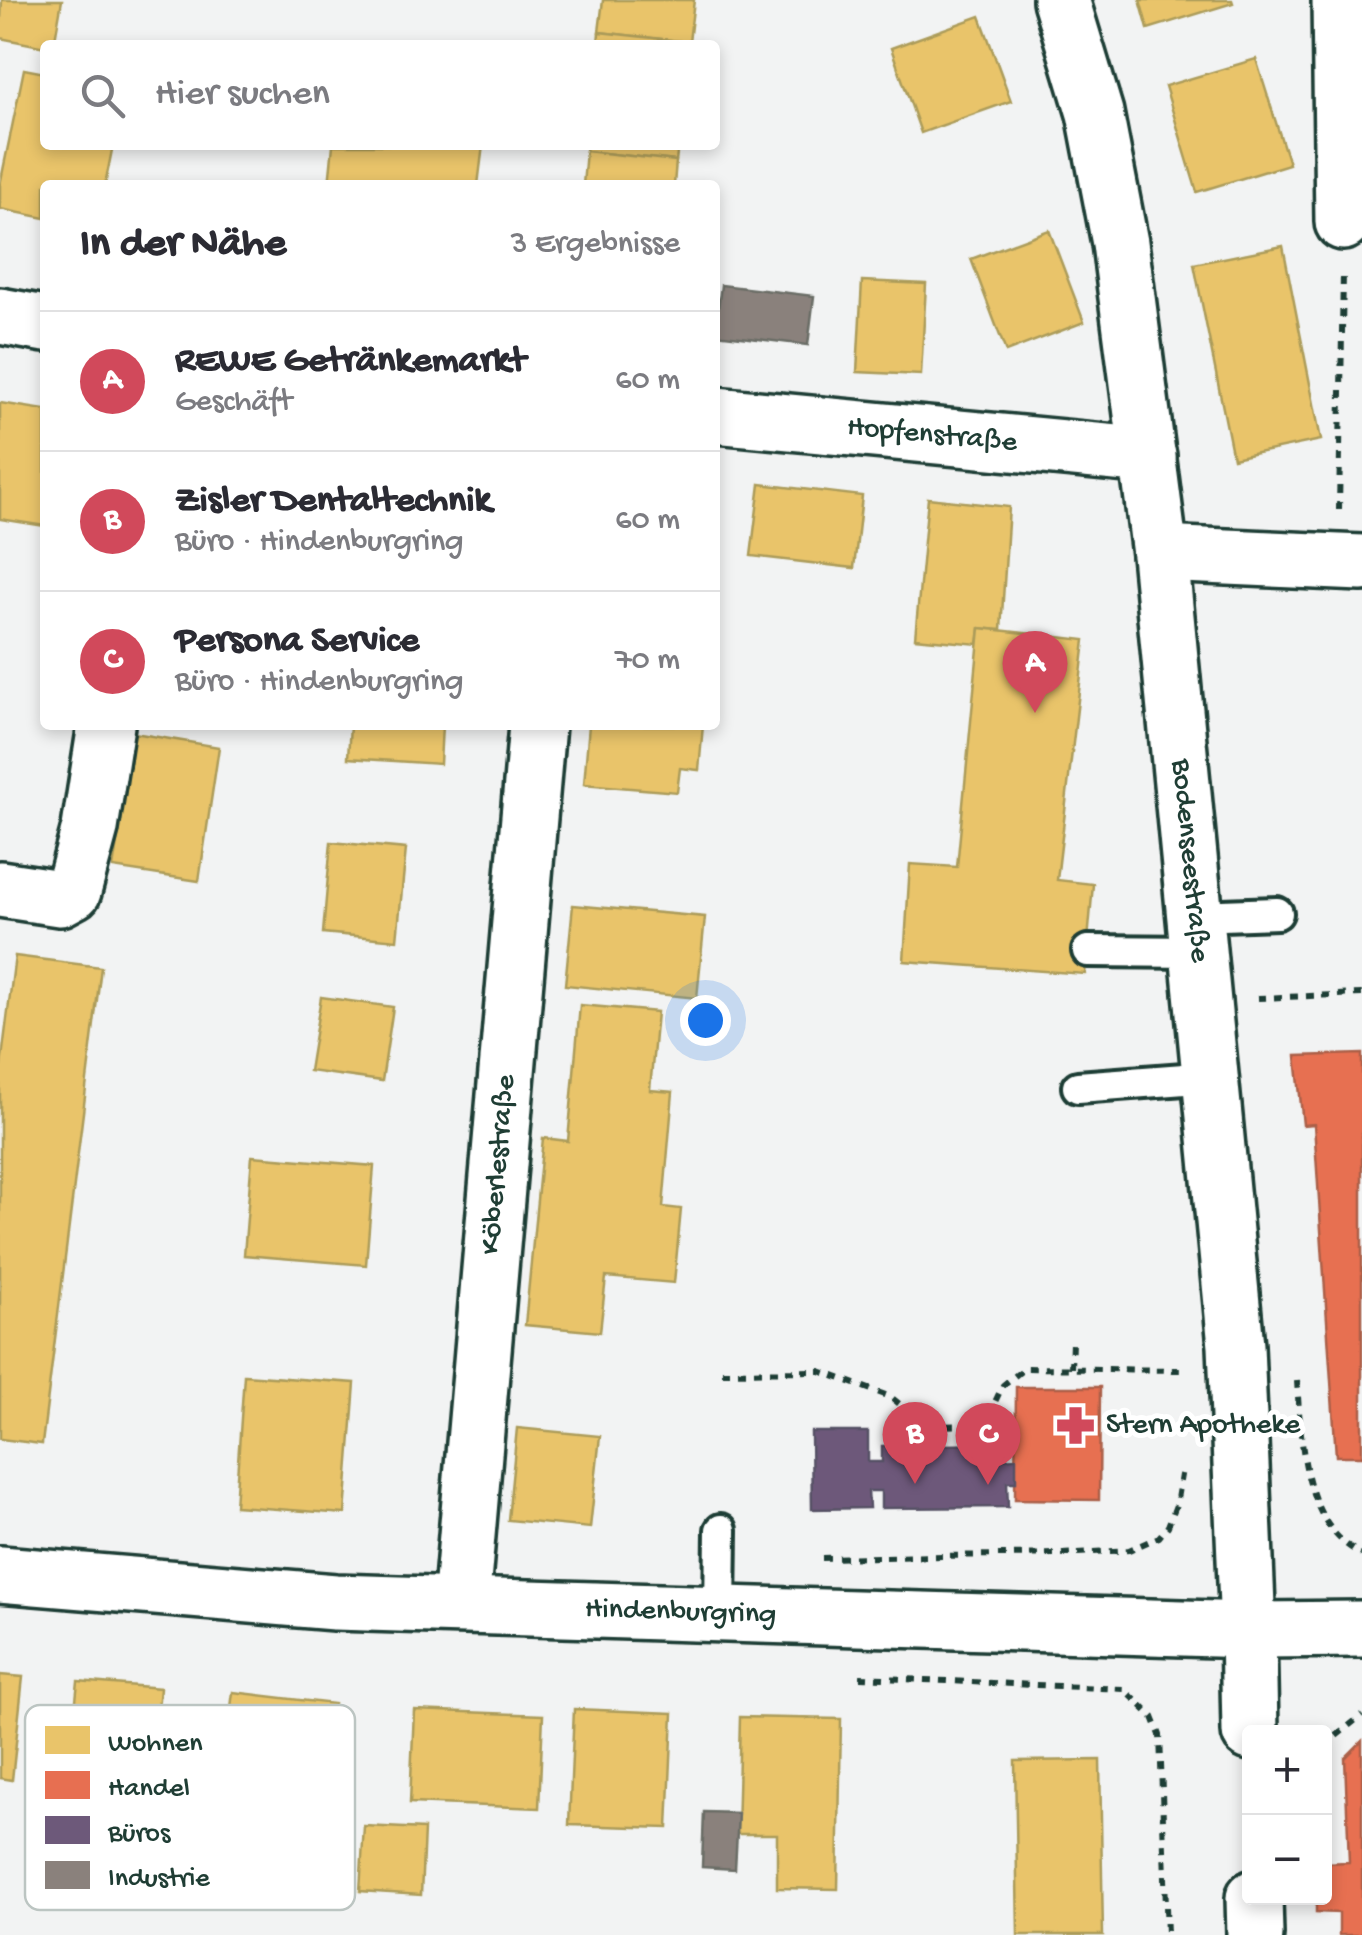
<!DOCTYPE html>
<html lang="de">
<meta charset="utf-8">
<style>
body{margin:0;font-family:"Gochi Hand",sans-serif;background:#f7f7f7;color:#2b2b33}
.controls{position:absolute;right:30px;bottom:30px;display:grid;overflow:hidden;border-radius:10px;box-shadow:0 5px 15px #0003}
.controls button{width:90px;height:90px;display:grid;place-items:center;padding:0;border:0;border-bottom:2px solid #e1e1e2;background:#fff;color:#2b2b33;font:50px sans-serif}
.you{position:absolute;left:705px;top:1020px;width:35px;height:35px;margin:-25px;border:8px solid #fff;border-radius:50%;background:#1a73e8;box-shadow:0 0 0 15px #1a73e833}
.badge{display:grid;place-items:center;width:65px;height:65px;border-radius:50%;background:#d1495b;color:#fff;font-size:32px;font-weight:700}
.pin{position:absolute;translate:-50% -82px;filter:drop-shadow(0 2px 5px #0008)}
.pin::after{content:'';position:absolute;top:52px;width:35px;height:30px;background:inherit;clip-path:polygon(0 0,100% 0,50% 100%)}
.list{margin:0;padding:0;list-style:none}
h2{display:flex;justify-content:space-between;align-items:center;height:130px;margin:0;padding:0 40px;font-size:42px}
h2 small{font-size:32px;font-weight:400;color:#7c7c81}
.list li{display:grid;grid-template-columns:65px 1fr auto;gap:30px;align-items:center;box-sizing:border-box;height:140px;padding:0 40px;border-top:2px solid #e1e1e2}
.list b{display:block;font-size:38px;white-space:nowrap}
.list p{margin:0;font-size:32px;white-space:nowrap;color:#7c7c81}
.list em{font-size:32px;font-style:normal;color:#7c7c81}
.icon{flex:none;width:55px;height:55px;fill:none;stroke:currentColor;stroke-width:2;stroke-linecap:round;stroke-linejoin:round}
.map{position:relative;flex:none;width:1362px;height:1935px;overflow:hidden}
.search{position:absolute;background:#fff;box-shadow:0 5px 15px #0003;left:40px;top:40px;width:680px;height:110px;display:flex;align-items:center;gap:25px;box-sizing:border-box;padding:0 35px;border-radius:10px;color:#7c7c81;font-size:38px}
.panel{position:absolute;background:#fff;box-shadow:0 5px 15px #0003;left:40px;top:180px;width:680px;height:550px;border-radius:10px}
.map>svg:first-child{display:block}
</style>
<div class="map">
<svg width="1362" height="1935" viewBox="0 0 1362 1935">
<rect width="100%" height="100%" fill="#f2f3f3"/>
<filter id="ink" filterUnits="userSpaceOnUse"><feTurbulence type="fractalNoise" baseFrequency=".01" numOctaves="2"/><feDisplacementMap in="SourceGraphic" scale="20" xChannelSelector="R" yChannelSelector="G"/><feConvolveMatrix kernelMatrix="1 2 1 2 8 2 1 2 1" color-interpolation-filters="sRGB"/></filter>
<g filter="url(#ink)">
<!-- homes -->
<g fill="#e9c46a" stroke="#ac9c5a" stroke-width="2.5">
<path d="M2,0H62L54,45L45,47L0,38Z"/>
<path d="M603,0H694L689,42L599,32Z"/>
<path d="M1140,0H1232L1233,3L1148,29Z"/>
<path d="M980,16L1011,101L921,133L891,48Z"/>
<path d="M599,32L689,42V45H598Z"/>
<path d="M1256,59L1289,164L1197,192L1165,86Z"/>
<path d="M24,69L45,73V145H113L105,185H45V218L0,209V185Z"/>
<path d="M333,145H483L478,185H329Z"/>
<path d="M587,145H678L676,161L586,151Z"/>
<path d="M586,151L676,161L674,185H583Z"/>
<path d="M1049,230L1084,322L1006,352L971,259Z"/>
<path d="M1283,246L1321,440L1233,458L1194,264Z"/>
<path d="M862,281L926,284L921,375L857,372Z"/>
<path d="M0,403L45,410V526L0,519Z"/>
<path d="M760,484L862,496L854,568L751,556Z"/>
<path d="M928,498L1009,507L1001,630L980,628L978,644L915,638Z"/>
<path d="M980,628L1085,640L1057,880L1093,884L1085,974L904,961L910,864L957,867Z"/>
<path d="M350,725H442L440,764L348,758Z"/>
<path d="M589,725H703L699,770L680,768L677,792L584,784Z"/>
<path d="M134,733L219,747L199,881L113,868Z"/>
<path d="M331,842L406,849L397,940L323,933Z"/>
<path d="M573,905L705,917L697,998L565,985Z"/>
<path d="M15,956L101,967L42,1444L0,1439V1074Z"/>
<path d="M321,997L393,1007L382,1081L309,1071Z"/>
<path d="M580,1005L657,1012L650,1090L673,1092L663,1207L681,1209L674,1283L606,1277L600,1332L525,1325L543,1138L568,1141Z"/>
<path d="M252,1156L374,1166L366,1265L244,1255Z"/>
<path d="M244,1375L355,1383L345,1514L235,1506Z"/>
<path d="M517,1428L600,1436L590,1528L508,1520Z"/>
<path d="M0,1675L23,1677L12,1780L0,1778Z"/>
<path d="M78,1681L160,1688L151,1786L68,1778Z"/>
<path d="M233,1692L334,1704L324,1789L222,1777Z"/>
<path d="M574,1709L673,1713L668,1828L569,1825Z"/>
<path d="M414,1710L543,1715L539,1808L410,1803Z"/>
<path d="M740,1717L841,1719L838,1889L777,1888V1834H737Z"/>
<path d="M1100,1760L1103,1935H1018L1015,1761Z"/>
<path d="M364,1826L424,1829L421,1895L360,1891Z"/>
</g>
<!-- shops -->
<g fill="#e76f51" stroke="#ab6048" stroke-width="2.5">
<path d="M1362,1054V1456H1336L1314,1124L1303,1125L1296,1056Z"/>
<path d="M1016,1387H1100L1099,1500L1015,1499Z"/>
<path d="M1362,1741V1935H1339V1913L1316,1912V1898H1324V1863L1349,1862L1345,1758Z"/>
</g>
<!-- offices -->
<path fill="#6d597a" stroke="#565165" stroke-width="2.5" d="M811,1432H868V1462H882V1446L1000,1444V1459L1016,1458V1482H1007L1008,1507L881,1508V1491H868L869,1508L812,1509Z"/>
<!-- industry -->
<g fill="#8a817c" stroke="#6a6d66" stroke-width="2.5">
<path d="M721,285L814,296L808,345L715,334Z"/>
<path d="M704,1812L738,1813L735,1869L702,1867Z"/>
</g>
<g fill="none" stroke-linecap="round" stroke-linejoin="round">
<defs>
<g id="service">
<path d="M1195,916L1277,913"/>
<path d="M1088,951L1199,952"/>
<path d="M1078,1087L1211,1077"/>
<path d="M720,1613L721,1530"/>
</g>
<g id="minor">
<path id="s1" d="M1061,0L1095,113L1120,243L1160,554L1236,1346L1248,1630"/>
<path d="M1340,0L1343,222"/>
<path d="M0,316L45,324"/>
<path id="s2" d="M715,415L1148,456"/>
<path d="M1160,554L1362,563"/>
<path d="M0,889L60,898L73,891L90,828L106,725"/>
<path id="s3" d="M461,1605L537,725"/>
</g>
<g id="secondary">
<path id="s4" d="M0,1574L335,1602L1248,1630L1362,1629"/>
<path d="M1248,1630L1250,1732"/>
<path d="M1254,1898L1255,1935"/>
</g>
</defs>
<!-- service casing -->
<use href="#service" stroke="#1f3d34" stroke-width="38"/>
<!-- minor casing -->
<use href="#minor" stroke="#1f3d34" stroke-width="62"/>
<!-- secondary casing -->
<use href="#secondary" stroke="#1f3d34" stroke-width="62"/>
<!-- path -->
<g stroke="#1f3d34" stroke-width="6" stroke-dasharray="8 8" stroke-linecap="butt">
<path d="M1339,510L1343,273"/>
<path d="M1258,998L1362,994"/>
<path d="M1071,1368L1072,1342"/>
<path d="M722,1372L820,1371L891,1397L926,1426L984,1425L1003,1385L1025,1368L1180,1370"/>
<path d="M1297,1381C1301,1438 1302,1526 1362,1554"/>
<path d="M822,1558L1061,1554L1129,1550L1159,1537L1168,1526L1176,1505L1182,1469"/>
<path d="M860,1677L1124,1689L1153,1717L1160,1735L1167,1935"/>
<path d="M1324,1746L1362,1715"/>
</g>
<!-- service -->
<use href="#service" stroke="#fff" stroke-width="30"/>
<!-- minor -->
<use href="#minor" stroke="#fff" stroke-width="55"/>
<!-- secondary -->
<use href="#secondary" stroke="#fff" stroke-width="55"/>
</g>
</g>
<!-- icons -->
<defs>
<symbol id="pharmacy-bare" viewBox="-9 -9 18 18"><path d="M-2-6h4v4h4v4h-4v4h-4v-4h-4v-4h4Z" fill="#d1495b" stroke="#fff" stroke-width="2.5" paint-order="stroke"/></symbol>
</defs>
<g fill-rule="evenodd">
<use href="#pharmacy-bare" x="1048" y="1398" width="55" height="55"/>
</g>
<g text-anchor="middle" dominant-baseline="central" stroke-width="10" stroke-linejoin="round" paint-order="stroke">
<!-- street labels -->
<g font-size="30" fill="#1f3d34" stroke="#fff">
<text stroke="none"><textPath href="#s2" startOffset="218">Hopfenstraße</textPath></text>
<text stroke="none"><textPath href="#s1" startOffset="872">Bodenseestraße</textPath></text>
<text stroke="none"><textPath href="#s3" startOffset="442">Köberlestraße</textPath></text>
<text stroke="none"><textPath href="#s4" startOffset="682">Hindenburgring</textPath></text>
</g>
<!-- poi labels -->
<g font-size="30" fill="#1f3d34" stroke="#fff" text-anchor="start">
<text x="1106" y="1426">Stern Apotheke</text>
</g>
</g>
<!-- legend -->
<rect x="25" y="1705" width="330" height="205" rx="15" fill="#fff" stroke="#bcc5c2" stroke-width="2.5"/>
<rect x="45" y="1726" width="45" height="28" fill="#e9c46a"/>
<rect x="45" y="1771" width="45" height="28" fill="#e76f51"/>
<rect x="45" y="1816" width="45" height="28" fill="#6d597a"/>
<rect x="45" y="1861" width="45" height="28" fill="#8a817c"/>
<g font-size="28" fill="#1f3d34">
<text x="108" y="1750">Wohnen</text>
<text x="108" y="1795">Handel</text>
<text x="108" y="1840">Büros</text>
<text x="108" y="1885">Industrie</text>
</g>
</svg>
<div class="controls">
<button>+</button>
<button>−</button>
</div>
<div class="you"></div>
<div class="pin badge" style="left:1035px;top:713px">A</div>
<div class="pin badge" style="left:915px;top:1484px">B</div>
<div class="pin badge" style="left:988px;top:1485px">C</div>
<div class="search"><svg class="icon" aria-label="search" viewBox="0 0 24 24"><circle cx="10" cy="10" r="6"/><path d="M15 15l6 6"/></svg>Hier suchen</div>
<section class="panel">
<h2>In der Nähe<small>3 Ergebnisse</small></h2>
<ul class="list">
<li><span class="badge">A</span><div><b>REWE Getränkemarkt</b><p>Geschäft</p></div><em>60 m</em></li>
<li><span class="badge">B</span><div><b>Zisler Dentaltechnik</b><p>Büro · Hindenburgring</p></div><em>60 m</em></li>
<li><span class="badge">C</span><div><b>Persona Service</b><p>Büro · Hindenburgring</p></div><em>70 m</em></li>
</ul>
</section>
</div>
